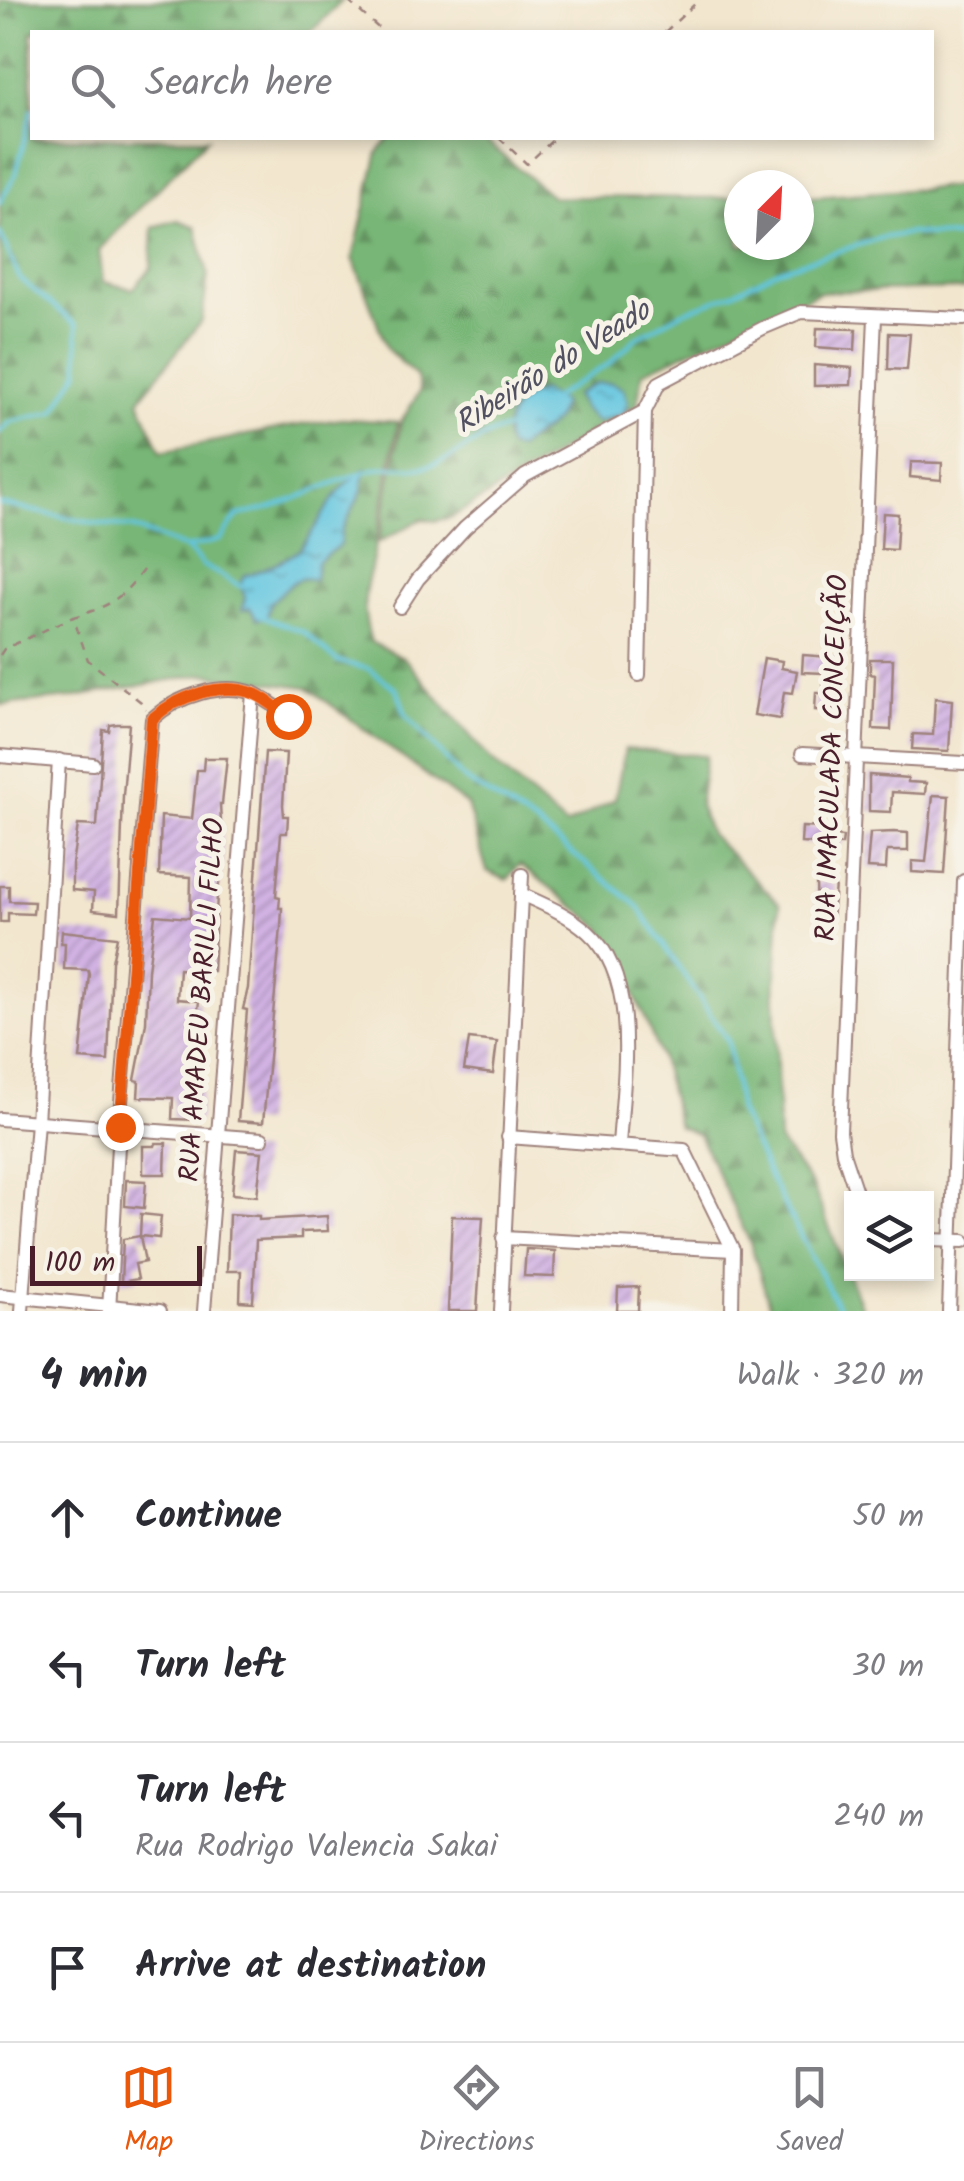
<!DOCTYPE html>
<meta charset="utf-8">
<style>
body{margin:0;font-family:Kalam,sans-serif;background:#f2f2f3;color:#2b2b33}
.controls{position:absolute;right:30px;bottom:30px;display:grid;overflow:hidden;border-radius:0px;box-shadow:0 5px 15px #0003}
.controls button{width:90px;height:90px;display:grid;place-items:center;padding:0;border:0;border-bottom:2px solid #e1e1e2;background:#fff;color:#2b2b33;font:50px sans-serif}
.compass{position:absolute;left:724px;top:170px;width:90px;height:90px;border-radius:50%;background:#fff;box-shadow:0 5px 15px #0003;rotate:24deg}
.scale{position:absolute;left:30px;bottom:25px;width:172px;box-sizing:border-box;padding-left:10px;border:5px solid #4a1f2b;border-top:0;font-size:28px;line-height:35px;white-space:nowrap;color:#4a1f2b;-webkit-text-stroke:8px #f7f3e8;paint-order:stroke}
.stop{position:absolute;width:30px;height:30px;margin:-22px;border:8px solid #ea580c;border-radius:50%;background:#fff}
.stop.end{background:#ea580c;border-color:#fff;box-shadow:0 2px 10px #0008}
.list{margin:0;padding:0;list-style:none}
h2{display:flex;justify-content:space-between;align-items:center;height:130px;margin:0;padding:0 40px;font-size:42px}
h2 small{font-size:32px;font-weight:400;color:#7c7c81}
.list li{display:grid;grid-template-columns:65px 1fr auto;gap:30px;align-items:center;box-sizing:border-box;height:150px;padding:0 40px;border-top:2px solid #e1e1e2}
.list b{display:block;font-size:38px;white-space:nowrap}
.list p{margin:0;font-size:32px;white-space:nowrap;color:#7c7c81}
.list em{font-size:32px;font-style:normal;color:#7c7c81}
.icon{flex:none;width:55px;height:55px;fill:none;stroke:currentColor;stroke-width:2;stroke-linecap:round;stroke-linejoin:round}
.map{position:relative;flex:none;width:964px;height:1311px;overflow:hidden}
.search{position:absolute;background:#fff;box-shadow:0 5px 15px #0003;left:30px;right:30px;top:30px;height:110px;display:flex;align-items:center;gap:25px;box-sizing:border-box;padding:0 35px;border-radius:0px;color:#7c7c81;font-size:38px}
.sheet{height:730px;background:#fff}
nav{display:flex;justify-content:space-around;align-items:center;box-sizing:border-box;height:140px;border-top:2px solid #e1e1e2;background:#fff;font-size:28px;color:#7c7c81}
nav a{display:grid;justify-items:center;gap:5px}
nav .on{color:#ea580c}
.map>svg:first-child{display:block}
</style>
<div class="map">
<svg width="964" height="1311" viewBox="0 0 964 1311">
<defs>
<pattern id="forest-firs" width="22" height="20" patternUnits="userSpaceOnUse" patternTransform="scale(2.5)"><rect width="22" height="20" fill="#77b676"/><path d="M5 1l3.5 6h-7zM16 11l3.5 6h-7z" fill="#649361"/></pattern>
<pattern id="water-ripples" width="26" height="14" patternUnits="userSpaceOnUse" patternTransform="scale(2.5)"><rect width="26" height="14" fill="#62c6e0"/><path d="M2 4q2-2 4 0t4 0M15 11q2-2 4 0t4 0" fill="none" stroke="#53a0b6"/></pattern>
<pattern id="building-hatch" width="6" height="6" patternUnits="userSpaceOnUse" patternTransform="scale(2.5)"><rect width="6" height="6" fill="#d1b2e3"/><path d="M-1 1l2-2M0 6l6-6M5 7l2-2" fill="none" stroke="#ac90b8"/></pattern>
</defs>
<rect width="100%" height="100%" fill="#f7f3e8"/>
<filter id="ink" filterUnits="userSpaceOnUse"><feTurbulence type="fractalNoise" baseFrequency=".01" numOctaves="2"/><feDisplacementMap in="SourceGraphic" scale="20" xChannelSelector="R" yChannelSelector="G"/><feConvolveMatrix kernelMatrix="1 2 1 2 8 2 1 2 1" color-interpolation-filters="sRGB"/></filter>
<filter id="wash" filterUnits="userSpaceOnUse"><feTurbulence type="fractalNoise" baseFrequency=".0048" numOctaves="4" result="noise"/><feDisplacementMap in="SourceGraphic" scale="40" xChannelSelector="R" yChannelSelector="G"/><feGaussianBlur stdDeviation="2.25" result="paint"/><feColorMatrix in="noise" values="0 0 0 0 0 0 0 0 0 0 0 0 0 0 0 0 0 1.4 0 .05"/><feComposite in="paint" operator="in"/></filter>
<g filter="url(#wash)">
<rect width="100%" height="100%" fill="#f2e6ce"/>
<!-- forest -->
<g fill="url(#forest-firs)" stroke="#606a50" stroke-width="2.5">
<path d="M0,0H343L311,32H32V138H208L99,250L103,282L133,289L151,268L153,227L178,220L196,227L208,274L202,320L139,400L161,452L287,427L342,419L398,422L371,569C362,596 363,615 371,642L405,659L490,759L566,826L615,799L625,749L706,756L699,805L710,834L780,904L775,997L779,1141L813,1187L863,1311H771L751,1245L699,1135L678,1126L661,1059L643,1013L601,927L520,864L507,880L487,871L467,805L307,687L204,674L70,698L0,705Z"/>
<path d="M390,138H482L553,197L739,198V245H799V198L964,186V289L820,292L643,372L637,405L452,517L435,521L422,519L379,542L401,422L420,391L417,377L387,349L353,258L378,152Z"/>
</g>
<!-- water -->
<g fill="url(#water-ripples)" stroke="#567286" stroke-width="2.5">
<path d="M596,383H612L624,389L628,402L624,414L597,422L584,410L575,395Z"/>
<path d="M542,391L562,402C560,428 535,432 519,449L509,448C498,424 518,397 542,391Z"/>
<path d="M366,468L361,493L342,530L340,545L317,562L315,580C292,573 287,591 271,602L267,617L257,619L250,608L242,610L245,597L240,585L243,576C255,573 294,557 301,548C325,516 330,492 366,468Z"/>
</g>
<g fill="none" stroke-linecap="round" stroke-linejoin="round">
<!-- stream -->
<g stroke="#62c6e0" stroke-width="4">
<path d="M0,202L16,174L32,110"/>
<path d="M0,233L20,279L77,325L79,371L54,412L10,422L0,432"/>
<path d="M550,400L610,363L636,338L681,313L731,294L780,269L881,238L910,233L964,238"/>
<path d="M0,504L92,523L132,528L187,548L220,540L238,515C289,508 330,479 379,468C394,464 410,470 425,467C457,460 480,433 510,428"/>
<path d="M187,548L202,565L242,587"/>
<path d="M261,616L304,632L337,661L369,669L397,689L406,715L464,779L539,826L638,906L728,1041L739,1111L771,1180L840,1311"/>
</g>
</g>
<g id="blocks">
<!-- building -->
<g fill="url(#building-hatch)">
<path d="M817,328L856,329L855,350L816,347Z"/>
<path d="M889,333L910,334L907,370L888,369Z"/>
<path d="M814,365L852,368L851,385L814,386Z"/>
<path d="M911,462L942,463L941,480L910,477Z"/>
<path d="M883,513L898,514L896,550L881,549Z"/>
<path d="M803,655L843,658L840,692L833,691L832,711L815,710L816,693H823L824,673L802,672Z"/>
<path d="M764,658L782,661L781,668L797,671L793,693L784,692L780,719L754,715Z"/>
<path d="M870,659H893L891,730L873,729L875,675L870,674Z"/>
<path d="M935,698L952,700L949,751L912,749L913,734L933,735Z"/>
<path d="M117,724H129L123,795L119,913L93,910L94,892L72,890V864L78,825L97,826L103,730L109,731L110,725Z"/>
<path d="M265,752L286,753L283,805L284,816H288L287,833H281L276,896L280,897L279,908H282L281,927L263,1123L238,1121L247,1010L243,1009L248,988Z"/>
<path d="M204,758H227L222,804H220L223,863L217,895L213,971L179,969L177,999L199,1001L196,1029L206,1030L199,1120L172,1119L173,1098L138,1097L139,1081L135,1080L146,1023L148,970L155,915L190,918L191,877L159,875L161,816L192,819L197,770H203Z"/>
<path d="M869,775L908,778V782L926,783L925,794L892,792L891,812L869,811Z"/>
<path d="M933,795L949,796L944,874L912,872V861L926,862Z"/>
<path d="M802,827L824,828V835L843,837L842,845L801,843Z"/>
<path d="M894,832L908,833V851H887L886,869L867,868L870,833Z"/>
<path d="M816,882L835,884L832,921L817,920Z"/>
<path d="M0,886H9V901L34,902L33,914L8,913V922H0Z"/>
<path d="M62,931L117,937L112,962L108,1061L80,1059L89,974L88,970L64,969L65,943H61Z"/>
<path d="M469,1039L497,1042L493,1074L464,1070Z"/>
<path d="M156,1143H166L165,1174H143V1146H155Z"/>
<path d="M236,1150L262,1152L257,1196L232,1194Z"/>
<path d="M126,1180L146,1181L144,1208L125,1206Z"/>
<path d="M141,1214L161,1216L159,1238L140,1236L145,1262L135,1264L138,1279L121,1282L123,1239L140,1236Z"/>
<path d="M229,1214L259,1216V1220L327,1216L328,1231L301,1232V1238L256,1240L253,1302L240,1301L241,1271H227Z"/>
<path d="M452,1216L483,1217L477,1311H448Z"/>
<path d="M526,1249L555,1251L554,1277L524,1276Z"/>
<path d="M639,1287L638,1311H617L618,1288Z"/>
</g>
</g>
</g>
<g filter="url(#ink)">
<use href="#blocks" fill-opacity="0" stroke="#9e827c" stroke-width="2.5"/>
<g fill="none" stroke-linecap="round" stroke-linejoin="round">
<defs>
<g id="minor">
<path d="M400,607L418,579L465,528L525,476L645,411"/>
<path d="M639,675L645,411L659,383L763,328L801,312L964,319"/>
<path d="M802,754L964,763"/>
<path d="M0,756L93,764"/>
<path d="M521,894C545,905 568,914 588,932C641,979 623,1082 619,1145"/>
<path d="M0,1119L262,1139"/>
<path d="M508,1137L684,1150L733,1250L732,1311"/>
<path d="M858,1198L843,1153L840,1132L875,317"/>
<path d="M503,1238L733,1250"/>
<path d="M926,1240L964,1241"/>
<path d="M0,1295L160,1311"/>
<path d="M22,1311L37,1122L59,760"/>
<path d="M109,1311L119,1127L152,719C177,696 222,681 255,694C266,699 278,709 289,715"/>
<path d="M204,1311L253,693"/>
<path d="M501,1311L522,875"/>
<path d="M949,1311L964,881"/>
</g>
</defs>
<!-- minor casing -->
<use href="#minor" stroke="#9e827c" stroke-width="16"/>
<!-- path -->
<g stroke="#9e827c" stroke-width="2.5" stroke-dasharray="8 8" stroke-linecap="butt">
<path d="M348,1L383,32"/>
<path d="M665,32L699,0"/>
<path d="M499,138L527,164L555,138"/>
<path d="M143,570C121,599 109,607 73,617L88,660L141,702L146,709"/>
<path d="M0,655L4,649L73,617"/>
</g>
<!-- minor -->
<use href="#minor" stroke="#fff" stroke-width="12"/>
</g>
</g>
<g fill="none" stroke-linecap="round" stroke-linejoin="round" filter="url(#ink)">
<!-- route -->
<path stroke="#ea580c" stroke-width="12" d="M120,1127L152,719C177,696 222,681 255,694C266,699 278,709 288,716"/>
</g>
<g text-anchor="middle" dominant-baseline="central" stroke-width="10" stroke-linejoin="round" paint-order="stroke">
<!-- street labels -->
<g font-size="28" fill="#4a1f2b" stroke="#f7f3e8">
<text transform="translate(833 758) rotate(-88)">RUA IMACULADA CONCEIÇÃO</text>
<text transform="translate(203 1000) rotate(-86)">RUA AMADEU BARILLI FILHO</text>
</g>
<!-- water labels -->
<g font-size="30" font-style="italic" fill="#515161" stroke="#f7f3e8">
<text transform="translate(553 368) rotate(-32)">Ribeirão do Veado</text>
</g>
</g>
</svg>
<div class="controls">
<button><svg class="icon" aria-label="layers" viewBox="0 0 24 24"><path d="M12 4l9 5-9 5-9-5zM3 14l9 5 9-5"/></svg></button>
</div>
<svg class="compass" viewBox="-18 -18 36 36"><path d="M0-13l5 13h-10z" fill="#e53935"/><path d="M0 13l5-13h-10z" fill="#7c7c81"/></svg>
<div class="scale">100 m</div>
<div class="stop" style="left:288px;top:716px"></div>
<div class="stop end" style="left:120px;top:1127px"></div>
<div class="search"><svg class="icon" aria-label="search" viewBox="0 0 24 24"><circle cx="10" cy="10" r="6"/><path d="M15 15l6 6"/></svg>Search here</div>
</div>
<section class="sheet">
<h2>4 min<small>Walk · 320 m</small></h2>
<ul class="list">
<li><svg class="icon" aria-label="ahead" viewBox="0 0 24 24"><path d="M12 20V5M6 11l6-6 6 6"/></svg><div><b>Continue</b></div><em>50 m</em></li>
<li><svg class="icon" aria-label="left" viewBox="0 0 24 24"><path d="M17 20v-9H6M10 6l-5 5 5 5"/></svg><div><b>Turn left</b></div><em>30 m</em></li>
<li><svg class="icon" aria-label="left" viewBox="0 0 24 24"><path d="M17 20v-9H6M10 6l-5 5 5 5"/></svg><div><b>Turn left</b><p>Rua Rodrigo Valencia Sakai</p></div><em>240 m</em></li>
<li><svg class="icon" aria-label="arrive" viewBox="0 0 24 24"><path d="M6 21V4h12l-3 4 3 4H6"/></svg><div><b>Arrive at destination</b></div></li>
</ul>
</section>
<nav>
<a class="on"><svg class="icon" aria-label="map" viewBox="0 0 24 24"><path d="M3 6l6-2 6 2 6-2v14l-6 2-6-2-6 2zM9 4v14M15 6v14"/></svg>Map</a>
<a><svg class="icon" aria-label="directions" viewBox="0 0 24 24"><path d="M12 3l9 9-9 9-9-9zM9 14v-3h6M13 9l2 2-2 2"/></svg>Directions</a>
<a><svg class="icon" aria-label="saved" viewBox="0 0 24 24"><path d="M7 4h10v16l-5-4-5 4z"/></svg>Saved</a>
</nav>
